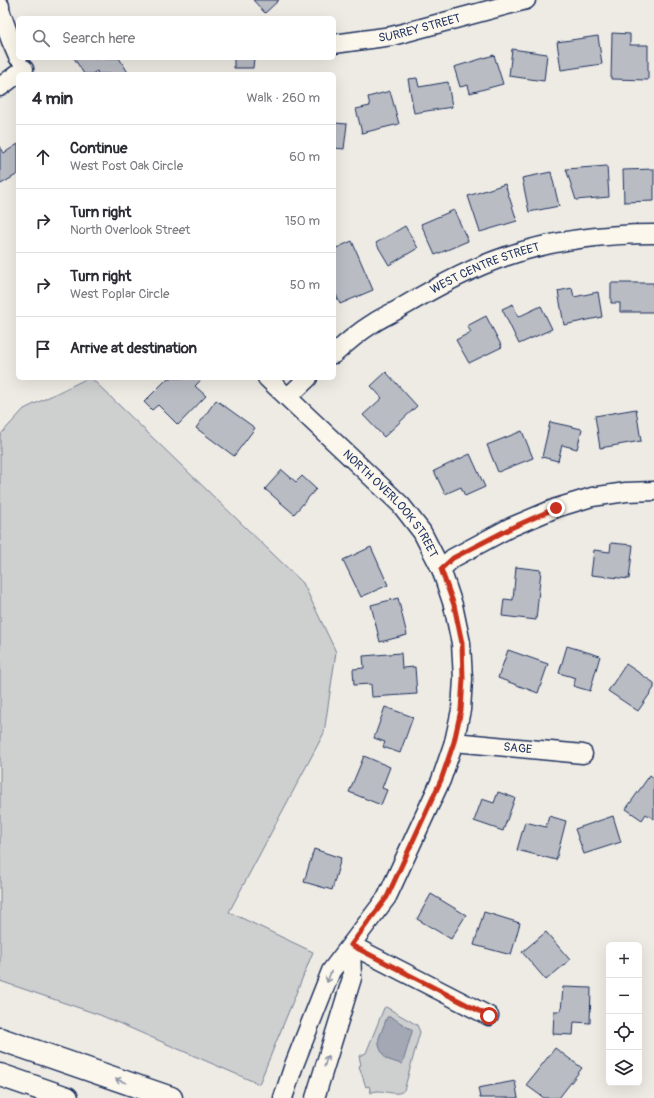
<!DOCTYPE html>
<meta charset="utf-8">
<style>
body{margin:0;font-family:Pangolin,sans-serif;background:#f2f2f3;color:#2b2b33}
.controls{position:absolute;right:12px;bottom:12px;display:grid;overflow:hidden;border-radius:6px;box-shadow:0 4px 16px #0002}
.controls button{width:36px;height:36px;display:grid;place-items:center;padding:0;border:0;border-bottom:1px solid #e1e1e2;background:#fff;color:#2b2b33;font:20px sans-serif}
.stop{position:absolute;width:12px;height:12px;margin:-9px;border:3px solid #c8321e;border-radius:50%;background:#fff}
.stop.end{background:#c8321e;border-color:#fff;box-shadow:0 1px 4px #0008}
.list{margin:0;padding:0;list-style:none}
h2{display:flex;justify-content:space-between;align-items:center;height:52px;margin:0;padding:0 16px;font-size:17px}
h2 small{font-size:13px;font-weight:400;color:#7c7c81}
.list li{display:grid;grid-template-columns:26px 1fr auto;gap:12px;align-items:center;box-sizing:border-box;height:64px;padding:0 16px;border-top:1px solid #e1e1e2}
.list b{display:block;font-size:15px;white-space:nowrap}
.list p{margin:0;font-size:13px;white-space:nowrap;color:#7c7c81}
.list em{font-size:13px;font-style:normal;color:#7c7c81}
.icon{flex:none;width:22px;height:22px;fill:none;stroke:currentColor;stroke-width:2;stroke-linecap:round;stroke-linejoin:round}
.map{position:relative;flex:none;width:654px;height:1098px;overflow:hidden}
.search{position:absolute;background:#fff;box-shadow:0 4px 16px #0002;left:16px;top:16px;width:320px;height:44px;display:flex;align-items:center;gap:10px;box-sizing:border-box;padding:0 14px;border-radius:6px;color:#7c7c81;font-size:15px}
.panel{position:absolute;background:#fff;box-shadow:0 4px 16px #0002;left:16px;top:72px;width:320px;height:308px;border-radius:6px}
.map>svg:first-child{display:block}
</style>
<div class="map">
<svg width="654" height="1098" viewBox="0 0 654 1098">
<rect width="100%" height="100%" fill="#eeebe4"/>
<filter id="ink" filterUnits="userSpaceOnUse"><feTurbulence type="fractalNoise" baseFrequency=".025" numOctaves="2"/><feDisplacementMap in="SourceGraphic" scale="8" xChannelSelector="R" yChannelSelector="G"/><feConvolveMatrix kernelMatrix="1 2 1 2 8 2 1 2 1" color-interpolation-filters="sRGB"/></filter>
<g filter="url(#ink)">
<!-- green -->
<g fill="#cecfcf" stroke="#747f96">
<path d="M88,378H91L303,583L336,652L324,733L229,912L313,952L259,1084L100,1015L0,981V435L24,409Z"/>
<path d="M386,1007L417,1025L420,1032L405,1087C403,1098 387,1091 378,1091C375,1091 373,1092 371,1093L369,1086L366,1087L359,1066L361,1065L359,1056L366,1053L384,1008Z"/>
</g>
<!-- water -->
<path fill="#a3a8b4" stroke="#6d7892" d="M387,1017H390L393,1018L412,1030V1032L403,1062L401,1064L386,1059C382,1053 377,1045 379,1038Z"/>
<!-- building -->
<g fill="#b9bcc3" stroke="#1b2f5e">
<path d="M253,0H279L265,13Z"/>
<path d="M612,33L630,34V45H648V80L611,79Z"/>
<path d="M598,36L602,64L561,70L557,42Z"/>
<path d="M512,49L547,54L544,81L509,76Z"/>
<path d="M494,55L503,84L470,93L468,85L460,87L454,67Z"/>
<path d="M74,58H119L129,74H98L97,71L92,74H84Z"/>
<path d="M234,58H254L253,68H234Z"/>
<path d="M417,78L419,87L448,82L452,107L414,113L408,79Z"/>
<path d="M390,91L399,124L362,133L356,109L370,106L368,97Z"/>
<path d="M334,123L347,124L344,149L334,148Z"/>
<path d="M18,144V174L1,184L0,182V146L4,153Z"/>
<path d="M607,166L609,197L576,200L566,169Z"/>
<path d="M654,169V201L624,202L623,170Z"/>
<path d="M551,172L559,206L529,212L522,178Z"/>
<path d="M505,184L517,221L480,232L468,196Z"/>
<path d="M454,210L468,241L435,255L421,224Z"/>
<path d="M405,226L418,248L389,265L376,243Z"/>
<path d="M352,241L373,290L340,304L334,290V249Z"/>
<path d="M611,283H654V312H620V303H611Z"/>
<path d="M572,288L574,297L598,292L602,317L564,325L558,291Z"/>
<path d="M513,304L518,317L541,306L552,329L519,344L502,309Z"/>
<path d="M486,316L502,347L469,363L456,340L471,332L467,326Z"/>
<path d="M386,372L417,406L384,437L363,415L382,398L371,386Z"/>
<path d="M168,378H203L195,386L206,396L178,425L158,405L152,410L144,402Z"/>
<path d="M216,400L255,428L234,456L196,428Z"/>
<path d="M636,409L641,441L600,448L595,416Z"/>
<path d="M550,422L582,429L577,449L562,445L558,461L542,457Z"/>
<path d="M522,431L533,458L498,472L487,445Z"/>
<path d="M470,454L485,487L465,496L461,487L445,494L434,471Z"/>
<path d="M282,470L296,482L302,476L316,489L294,514L265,489Z"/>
<path d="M611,543L633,545L629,579L591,575L594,550L610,552Z"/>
<path d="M371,547L388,585L361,597L343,560Z"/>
<path d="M516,567L541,570L536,620L502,616L504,599L513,600Z"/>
<path d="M398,598L407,635L380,642L371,605Z"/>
<path d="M567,646L600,656L590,691L573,686L576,678L559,673Z"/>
<path d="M508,650L548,664L538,693L498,678Z"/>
<path d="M401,653L402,668L415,667L417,694L372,697L371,684L354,685L353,669L364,668L363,656Z"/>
<path d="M626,664L654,683V688L638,711L608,691Z"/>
<path d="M385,707L413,717L400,753L383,747L385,742L374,738Z"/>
<path d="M364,756L390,767L382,788L387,790L381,805L349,792Z"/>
<path d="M650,775L654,778V819L646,814L642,820L626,809Z"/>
<path d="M498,792L515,798L503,831L474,821L482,799L494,803Z"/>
<path d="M549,816L566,821L556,860L517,850L525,822L546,827Z"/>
<path d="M613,816L621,842L584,854L575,829Z"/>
<path d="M314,849L341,858L332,890L304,882Z"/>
<path d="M431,894L466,915L451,939L417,919Z"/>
<path d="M484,912L520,923L511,955L474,945Z"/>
<path d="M546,932L570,960L546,980L522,952Z"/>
<path d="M563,987L591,988L590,1023L574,1022L573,1035L553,1034L554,1011H561Z"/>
<path d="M555,1048L582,1068L559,1098H544L526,1085Z"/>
<path d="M515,1081L518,1098H480L478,1088Z"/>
</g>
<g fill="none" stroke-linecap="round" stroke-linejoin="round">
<defs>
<g id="street">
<path d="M0,6V10L11,41L18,57"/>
<path id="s1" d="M334,44L392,36L526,0"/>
<path d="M0,87L24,69"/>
<path id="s2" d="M334,354C345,344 359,332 372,324C382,317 393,313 404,306C436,287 469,269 504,257C552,240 604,234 654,234"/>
<path id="s3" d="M267,378L401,505L422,532L441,569L453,605L461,643L463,679L461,710L454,742L441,780L387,897L331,971L294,1065L283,1098"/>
<path d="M288,397L308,378"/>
<path d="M441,569L453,558L511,527L556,508L592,497L626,492L654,491"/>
<path id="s4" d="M454,742L583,754"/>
<path d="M351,945L489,1016"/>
<path d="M315,1098L352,978L351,945"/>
</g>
<g id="secondary">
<path d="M0,1039L171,1098"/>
<path d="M0,1075L67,1098"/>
</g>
</defs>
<!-- street casing -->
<use href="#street" stroke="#1b2f5e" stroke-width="21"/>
<!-- secondary casing -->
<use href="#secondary" stroke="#1b2f5e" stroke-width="25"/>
<!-- street -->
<use href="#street" stroke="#fbf7ec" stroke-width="18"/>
<!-- secondary -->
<use href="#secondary" stroke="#fbf7ec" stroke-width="22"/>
</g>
<!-- one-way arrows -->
<defs><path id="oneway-shaft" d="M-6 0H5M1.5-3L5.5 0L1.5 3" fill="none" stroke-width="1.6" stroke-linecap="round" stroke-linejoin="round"/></defs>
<g stroke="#8b93a5">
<use href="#oneway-shaft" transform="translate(329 977) rotate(111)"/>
<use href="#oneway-shaft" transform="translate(326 1061) rotate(-73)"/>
<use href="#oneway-shaft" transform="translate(121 1081) rotate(-161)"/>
</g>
</g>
<g fill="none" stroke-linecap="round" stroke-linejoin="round" filter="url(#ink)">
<!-- route -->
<path stroke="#c8321e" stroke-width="5" d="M489,1016L351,945L387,897L441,780L454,742L461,710L463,679L462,643L454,605L441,569L453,558L511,528L556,508"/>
</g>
<g text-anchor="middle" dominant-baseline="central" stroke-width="3" stroke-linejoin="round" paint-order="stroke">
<!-- street labels -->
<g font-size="12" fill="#1b2f5e" stroke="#fbf7ec">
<text stroke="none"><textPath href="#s1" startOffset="87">SURREY STREET</textPath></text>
<text stroke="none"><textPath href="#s2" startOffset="175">WEST CENTRE STREET</textPath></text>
<text stroke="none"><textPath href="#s3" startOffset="177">NORTH OVERLOOK STREET</textPath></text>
<text stroke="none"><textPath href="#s4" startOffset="64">SAGE</textPath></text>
</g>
</g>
</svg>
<div class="controls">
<button>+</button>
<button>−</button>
<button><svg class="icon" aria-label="locate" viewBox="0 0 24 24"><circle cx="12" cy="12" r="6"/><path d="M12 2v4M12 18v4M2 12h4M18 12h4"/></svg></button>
<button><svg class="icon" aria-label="layers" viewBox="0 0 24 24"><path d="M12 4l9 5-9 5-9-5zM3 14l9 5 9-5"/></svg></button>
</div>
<div class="stop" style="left:489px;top:1016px"></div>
<div class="stop end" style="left:556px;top:508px"></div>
<div class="search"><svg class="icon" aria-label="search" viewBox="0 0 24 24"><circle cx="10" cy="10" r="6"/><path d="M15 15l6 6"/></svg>Search here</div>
<section class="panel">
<h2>4 min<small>Walk · 260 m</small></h2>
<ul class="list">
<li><svg class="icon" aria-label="ahead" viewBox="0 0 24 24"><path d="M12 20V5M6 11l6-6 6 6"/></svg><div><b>Continue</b><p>West Post Oak Circle</p></div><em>60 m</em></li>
<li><svg class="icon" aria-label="right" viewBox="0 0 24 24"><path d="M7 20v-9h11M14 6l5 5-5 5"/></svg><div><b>Turn right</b><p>North Overlook Street</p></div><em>150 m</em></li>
<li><svg class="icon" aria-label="right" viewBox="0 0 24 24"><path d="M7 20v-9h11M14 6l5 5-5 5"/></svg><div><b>Turn right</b><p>West Poplar Circle</p></div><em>50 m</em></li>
<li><svg class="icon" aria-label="arrive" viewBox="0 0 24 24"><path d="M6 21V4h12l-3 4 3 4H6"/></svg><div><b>Arrive at destination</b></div></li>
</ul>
</section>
</div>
